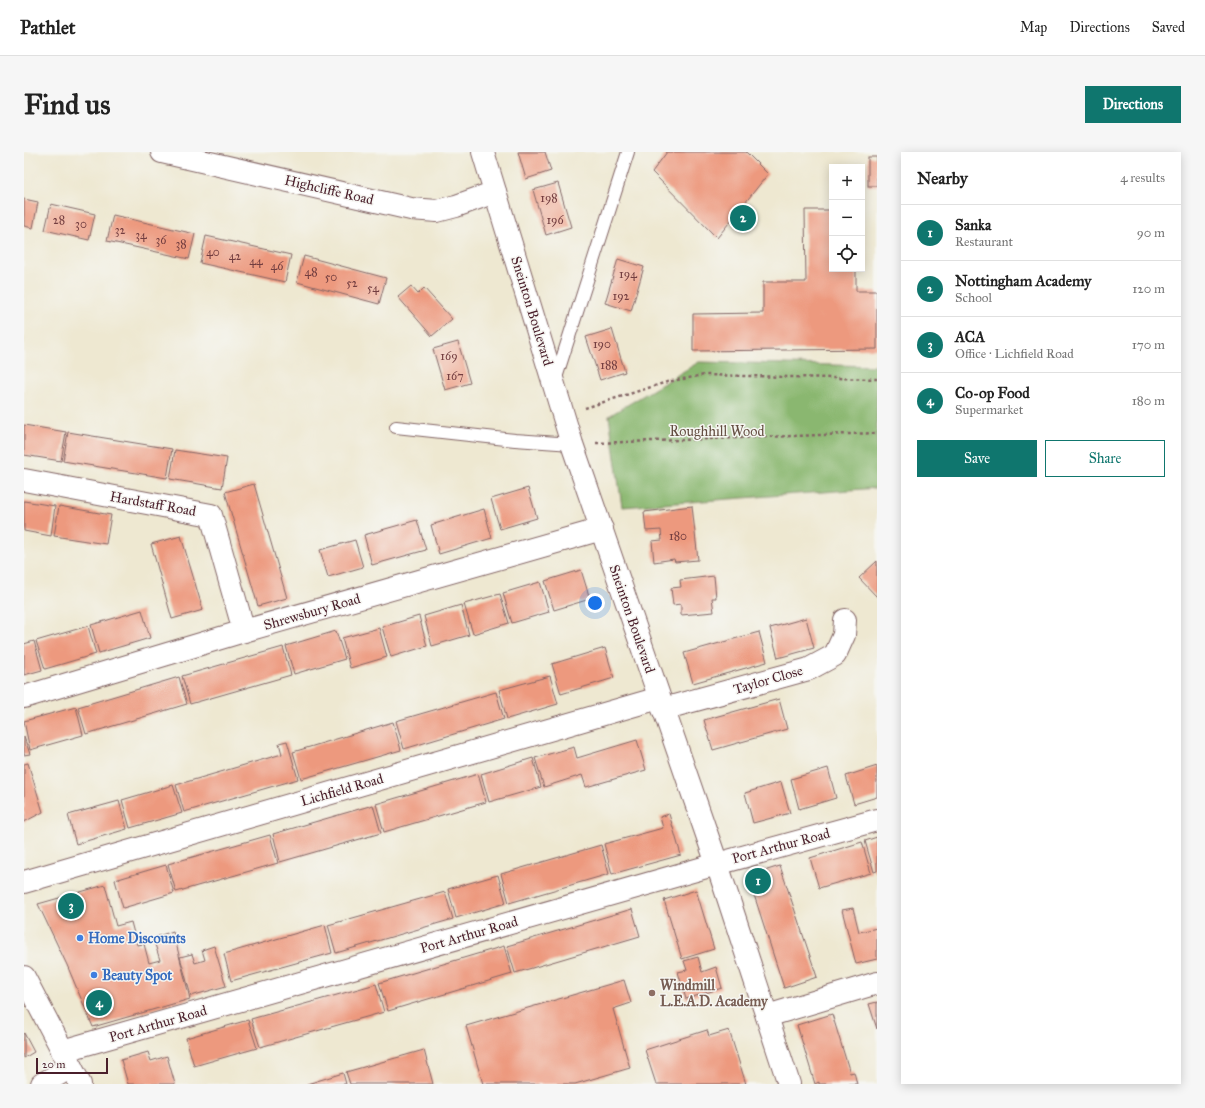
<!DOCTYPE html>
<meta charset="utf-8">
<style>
body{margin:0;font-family:"IM FELL Great Primer",serif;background:#f6f6f6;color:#222}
.controls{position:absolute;right:12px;top:12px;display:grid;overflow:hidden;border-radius:0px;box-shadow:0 2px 10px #0003}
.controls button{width:36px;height:36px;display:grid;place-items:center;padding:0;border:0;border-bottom:1px solid #e0e0e0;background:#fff;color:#222;font:20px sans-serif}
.scale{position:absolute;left:12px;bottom:10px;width:72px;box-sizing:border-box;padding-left:4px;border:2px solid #4a1f2b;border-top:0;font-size:11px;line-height:14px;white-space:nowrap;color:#4a1f2b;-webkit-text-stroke:3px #f6f6f2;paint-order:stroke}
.you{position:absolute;left:571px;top:451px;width:14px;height:14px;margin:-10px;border:3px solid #fff;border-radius:50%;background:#1a73e8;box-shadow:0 0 0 6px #1a73e833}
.badge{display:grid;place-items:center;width:26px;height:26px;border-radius:50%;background:#0f766e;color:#fff;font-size:13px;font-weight:700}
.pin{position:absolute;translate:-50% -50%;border:2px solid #fff;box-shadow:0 1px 4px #0006}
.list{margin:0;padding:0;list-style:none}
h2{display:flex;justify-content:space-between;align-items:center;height:52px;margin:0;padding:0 16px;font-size:17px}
h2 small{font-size:13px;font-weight:400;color:#767676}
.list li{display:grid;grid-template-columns:26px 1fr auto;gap:12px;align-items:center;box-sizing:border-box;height:56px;padding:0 16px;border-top:1px solid #e0e0e0}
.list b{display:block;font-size:15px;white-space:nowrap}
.list p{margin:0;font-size:13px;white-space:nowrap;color:#767676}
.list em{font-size:13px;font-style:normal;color:#767676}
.actions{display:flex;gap:8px;padding:12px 16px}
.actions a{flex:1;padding:9px 0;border:1px solid #0f766e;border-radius:0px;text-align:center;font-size:14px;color:#0f766e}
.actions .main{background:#0f766e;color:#fff}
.icon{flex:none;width:22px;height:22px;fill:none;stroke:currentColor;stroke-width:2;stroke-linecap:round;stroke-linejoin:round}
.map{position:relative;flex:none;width:853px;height:932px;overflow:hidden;border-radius:0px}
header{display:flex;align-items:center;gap:24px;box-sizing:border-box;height:56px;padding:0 20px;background:#fff;border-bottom:1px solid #e0e0e0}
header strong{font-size:19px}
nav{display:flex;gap:22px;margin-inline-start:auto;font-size:14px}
.intro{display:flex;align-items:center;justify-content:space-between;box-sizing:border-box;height:96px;padding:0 24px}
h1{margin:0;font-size:28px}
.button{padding:10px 18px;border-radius:0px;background:#0f766e;color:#fff;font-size:14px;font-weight:700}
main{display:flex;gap:24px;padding:0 24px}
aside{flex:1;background:#fff;border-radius:0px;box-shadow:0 2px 10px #0003}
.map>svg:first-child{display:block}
</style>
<header>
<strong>Pathlet</strong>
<nav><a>Map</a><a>Directions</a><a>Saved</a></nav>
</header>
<div class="intro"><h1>Find us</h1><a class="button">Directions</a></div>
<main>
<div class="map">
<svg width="853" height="932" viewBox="0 0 853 932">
<rect width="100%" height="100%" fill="#f6f6f2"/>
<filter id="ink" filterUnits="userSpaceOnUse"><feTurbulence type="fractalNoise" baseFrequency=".025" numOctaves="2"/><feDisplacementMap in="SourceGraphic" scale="8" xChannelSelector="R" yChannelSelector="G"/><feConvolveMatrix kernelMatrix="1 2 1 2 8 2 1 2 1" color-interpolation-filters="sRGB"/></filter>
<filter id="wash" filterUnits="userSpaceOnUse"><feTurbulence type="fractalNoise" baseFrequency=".012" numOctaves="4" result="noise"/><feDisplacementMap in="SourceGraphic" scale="16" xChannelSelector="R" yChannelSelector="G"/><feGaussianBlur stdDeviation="0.9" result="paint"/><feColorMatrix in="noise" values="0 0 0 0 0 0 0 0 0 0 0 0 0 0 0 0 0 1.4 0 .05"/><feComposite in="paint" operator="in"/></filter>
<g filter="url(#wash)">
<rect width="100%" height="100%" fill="#eee8d1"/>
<!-- forest -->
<path fill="#8ab76f" stroke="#6a6b4d" d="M675,210L853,214V336L598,355L585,264Z"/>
<g id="blocks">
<!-- building -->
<g fill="#ed997e">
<path d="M494,0H521L527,19L502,27Z"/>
<path d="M643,0H722L744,22L693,86L628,20Z"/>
<rect x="844" y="5" width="9" height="29"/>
<path d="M534,31L547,75L522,83L509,38Z"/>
<path d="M0,47L14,50L9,76L0,74Z"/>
<path d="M27,52L71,62L65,88L21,78Z"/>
<path d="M781,58H808V117H832V139H853V197L669,199V162L739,161V130H782Z"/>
<path d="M89,63L171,82L165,107L83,89Z"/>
<path d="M182,84L267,103L261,130L176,111Z"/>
<path d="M280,104L362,126L355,152L273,130Z"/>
<path d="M594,107L620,115L607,159L581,151Z"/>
<path d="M387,134L394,142L400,136L428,167L408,184L374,145Z"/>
<path d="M588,177L601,220L576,228L562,185Z"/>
<path d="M434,190L446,231L421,238L409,197Z"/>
<path d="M0,273L42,280L37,309L0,303Z"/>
<path d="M44,280L148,297L143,326L39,309Z"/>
<path d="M151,298L203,306L198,336L146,327Z"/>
<path d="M230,332L263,446L234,454L201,340Z"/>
<path d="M504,336L513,366L476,377L467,347Z"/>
<path d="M0,349L31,354L27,384L0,379Z"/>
<path d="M35,354L87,363L82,392L30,384Z"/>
<path d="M668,354L674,408L651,410L650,407L630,410L628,389L638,388L637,378L622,379L620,360Z"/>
<path d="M460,357L468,386L415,402L407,373Z"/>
<path d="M393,368L402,398L348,413L340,383Z"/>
<path d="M157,384L179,458L148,467L127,392Z"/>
<path d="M331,388L339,415L304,425L296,398Z"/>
<path d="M853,409V445L835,426Z"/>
<path d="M557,418L566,447L530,458L521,429Z"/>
<path d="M690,424L692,446H688L690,460L657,463V452L649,453L647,436L657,435L656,428Z"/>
<path d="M516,430L525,460L488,471L479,441Z"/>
<path d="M476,442L485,471L449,482L440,452Z"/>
<path d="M437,453L445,483L408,494L400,464Z"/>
<path d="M118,458L126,486L75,501L67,473Z"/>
<path d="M395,464L403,494L367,505L358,475Z"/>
<path d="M782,466L790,496L754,506L746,476Z"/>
<path d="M64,474L72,502L21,517L12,489Z"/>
<path d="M355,476L363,505L326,516L318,486Z"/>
<path d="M312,479L321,507L270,522L262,494Z"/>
<path d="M735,480L743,510L669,531L660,501Z"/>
<path d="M10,489L18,518L0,523V492Z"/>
<path d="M259,495L267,523L166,552L158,524Z"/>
<path d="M581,496L590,526L537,542L528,512Z"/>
<path d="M526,524L534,552L483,567L475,538Z"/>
<path d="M155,525L163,552L62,582L54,555Z"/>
<path d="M472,540L480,567L380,597L372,569Z"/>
<path d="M755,547L763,577L689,598L680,568Z"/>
<path d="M52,555L59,583L6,598L0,569Z"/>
<path d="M369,570L377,598L277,627L269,600Z"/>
<path d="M0,585L6,602L0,603Z"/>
<path d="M613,588L622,618L562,635L558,623L520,635L511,606L550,595L553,606Z"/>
<path d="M263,589L274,627L160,660L152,633L258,602L255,591Z"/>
<path d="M509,606L517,635L465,650L457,622Z"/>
<path d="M4,611L19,660L0,670V612Z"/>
<path d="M853,614V645L830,652L822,624Z"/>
<path d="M804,616L812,646L775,657L767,627Z"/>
<path d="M454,622L462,650L360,680L352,652Z"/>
<path d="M757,630L766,661L729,671L721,641Z"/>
<path d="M149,633L158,661L106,676L98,648Z"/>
<path d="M95,649L103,677L52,692L44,663Z"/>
<path d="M349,653L357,681L256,710L249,682Z"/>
<path d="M645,662L657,703L588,722L580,692L639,676L636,665Z"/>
<path d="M246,683L254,711L152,740L144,712Z"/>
<path d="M853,685V719L850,720L841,689Z"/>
<path d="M838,690L847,721L795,736L786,706Z"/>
<path d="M577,693L585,722L485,751L477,722Z"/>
<path d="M142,713L150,741L99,756L91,728Z"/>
<path d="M756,714L793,825L760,836L724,724Z"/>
<path d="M474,723L482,751L432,766L424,737Z"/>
<path d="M81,733L92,774L107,770L113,793L120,792L125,811L136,808L129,786L149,779L166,847L69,875L43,813L14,752Z"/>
<path d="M672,738L690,797L658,807L640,748Z"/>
<path d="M421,740L429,767L312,801L304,773Z"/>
<path d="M829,756L835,780L853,776V807L832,812L818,758Z"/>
<path d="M608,757L616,784L491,821L483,794Z"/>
<path d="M301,773L308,801L207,829L200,802Z"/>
<path d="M190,794L202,834L167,844L156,805L168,802L171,811L181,808L178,798Z"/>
<path d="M480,794L488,822L364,859L355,831Z"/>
<path d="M674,805L678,820L692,815L698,836L662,847L654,820L663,818L660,809Z"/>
<path d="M600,828L607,851L589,857L606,916L551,932H459L442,874Z"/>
<path d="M352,832L360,860L236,895L227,867Z"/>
<path d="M853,850V877L845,852Z"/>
<path d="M808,862L826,921L830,920L833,932H795V930L791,932L773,873Z"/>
<path d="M224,868L233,896L170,914L162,886Z"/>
<path d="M683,878L685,884L705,878L722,932H632L621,898Z"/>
<path d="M0,881L10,900L0,906Z"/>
<path d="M400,898L409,932H326L322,920Z"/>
<path d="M124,900L127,909L143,904L151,932H104L97,908Z"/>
<path d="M319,921L322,932H283Z"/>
</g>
</g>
</g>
<g filter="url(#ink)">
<use href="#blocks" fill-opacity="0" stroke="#836565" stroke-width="1"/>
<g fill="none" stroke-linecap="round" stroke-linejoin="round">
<defs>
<g id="lane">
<path d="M531,229L604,0"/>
<path d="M372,275L491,288L548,292"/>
</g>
<g id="street">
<path d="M138,0L387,57L413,59L432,54L471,40"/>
<path d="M459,0L548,292L693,712L765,932"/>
<path d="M0,328L187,363L220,479"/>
<path d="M0,545L220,479L578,377"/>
<path d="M639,557L785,517L811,503L820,483L821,468"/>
<path d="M0,730L635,546"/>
<path d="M743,864L853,831"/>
<path d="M38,899L693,712L853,668"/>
<path d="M18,932L47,915"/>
</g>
<path id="secondary" d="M0,825L56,932"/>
</defs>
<!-- lane casing -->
<use href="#lane" stroke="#836565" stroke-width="14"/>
<!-- street casing -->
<use href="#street" stroke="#836565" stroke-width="24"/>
<!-- secondary casing -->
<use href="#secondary" stroke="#836565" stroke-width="24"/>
<!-- path -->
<g stroke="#836565" stroke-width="2.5" stroke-dasharray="3 3" stroke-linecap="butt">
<path d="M561,256L643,230L680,223L853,227"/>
<path d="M572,291L853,281"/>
</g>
<!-- lane -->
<use href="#lane" stroke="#fff" stroke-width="12"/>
<!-- street -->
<use href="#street" stroke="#fff" stroke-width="22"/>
<!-- secondary -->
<use href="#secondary" stroke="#fff" stroke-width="22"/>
</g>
</g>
<!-- markers -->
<g fill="#3f7fe0" stroke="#f6f6f2" stroke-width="1.5">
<circle cx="56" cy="786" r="4"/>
<circle cx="70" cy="823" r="4"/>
</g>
<circle fill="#8d6e63" stroke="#f6f6f2" stroke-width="1.5" cx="628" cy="841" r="4"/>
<g text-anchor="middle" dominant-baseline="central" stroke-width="3" stroke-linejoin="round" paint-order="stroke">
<!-- number labels -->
<g font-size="12" fill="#733e40">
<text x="525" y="46">198</text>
<text x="35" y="68">28</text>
<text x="531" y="68">196</text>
<text x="57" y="72">30</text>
<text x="96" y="78">32</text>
<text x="117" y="83">34</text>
<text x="137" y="88">36</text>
<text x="157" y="92">38</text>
<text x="189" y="100">40</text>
<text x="211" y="104">42</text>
<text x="232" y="109">44</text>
<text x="253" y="114">46</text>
<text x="287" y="120">48</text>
<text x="604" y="122">194</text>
<text x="307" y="125">50</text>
<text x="328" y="131">52</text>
<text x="349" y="136">54</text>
<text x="597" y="144">192</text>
<text x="578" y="192">190</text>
<text x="425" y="204">169</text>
<text x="585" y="213">188</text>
<text x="431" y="224">167</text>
<text x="654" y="384">180</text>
</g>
<!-- street labels -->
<g font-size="14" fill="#4a1f2b" stroke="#f6f6f2">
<text transform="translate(305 38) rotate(13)">Highcliffe Road</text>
<text transform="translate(508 159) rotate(73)">Sneinton Boulevard</text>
<text transform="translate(129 352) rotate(10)">Hardstaff Road</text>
<text transform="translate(288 460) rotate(-16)">Shrewsbury Road</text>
<text transform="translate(608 467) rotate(71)">Sneinton Boulevard</text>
<text transform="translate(744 528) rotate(-16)">Taylor Close</text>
<text transform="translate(318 638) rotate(-16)">Lichfield Road</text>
<text transform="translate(757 694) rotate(-15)">Port Arthur Road</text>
<text transform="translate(445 783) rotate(-16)">Port Arthur Road</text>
<text transform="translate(134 872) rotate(-16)">Port Arthur Road</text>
</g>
<!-- park labels -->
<g font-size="14" fill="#634d40" stroke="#f6f6f2">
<text x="693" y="279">Roughhill Wood</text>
</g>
<!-- shop labels -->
<g font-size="14" font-weight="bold" fill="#366cbe" stroke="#f6f6f2" text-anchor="start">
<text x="64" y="786">Home Discounts</text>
<text x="78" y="823">Beauty Spot</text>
</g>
<!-- education labels -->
<g font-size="14" font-weight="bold" fill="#785e54" stroke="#f6f6f2" text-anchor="start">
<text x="636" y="833">Windmill<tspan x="636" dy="16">L.E.A.D. Academy</tspan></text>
</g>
</g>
</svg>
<div class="controls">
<button>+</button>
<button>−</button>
<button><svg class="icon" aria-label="locate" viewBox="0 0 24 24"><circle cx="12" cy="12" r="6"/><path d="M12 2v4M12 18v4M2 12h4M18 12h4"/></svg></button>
</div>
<div class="scale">20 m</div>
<div class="you"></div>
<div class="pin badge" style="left:734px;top:729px">1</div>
<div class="pin badge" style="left:719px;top:66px">2</div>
<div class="pin badge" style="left:47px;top:754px">3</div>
<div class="pin badge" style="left:75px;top:851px">4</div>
</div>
<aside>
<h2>Nearby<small>4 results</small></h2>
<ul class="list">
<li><span class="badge">1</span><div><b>Sanka</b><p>Restaurant</p></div><em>90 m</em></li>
<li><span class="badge">2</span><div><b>Nottingham Academy</b><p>School</p></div><em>120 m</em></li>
<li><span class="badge">3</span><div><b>ACA</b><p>Office · Lichfield Road</p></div><em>170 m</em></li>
<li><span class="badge">4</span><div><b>Co-op Food</b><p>Supermarket</p></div><em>180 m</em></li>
</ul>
<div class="actions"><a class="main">Save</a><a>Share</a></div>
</aside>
</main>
